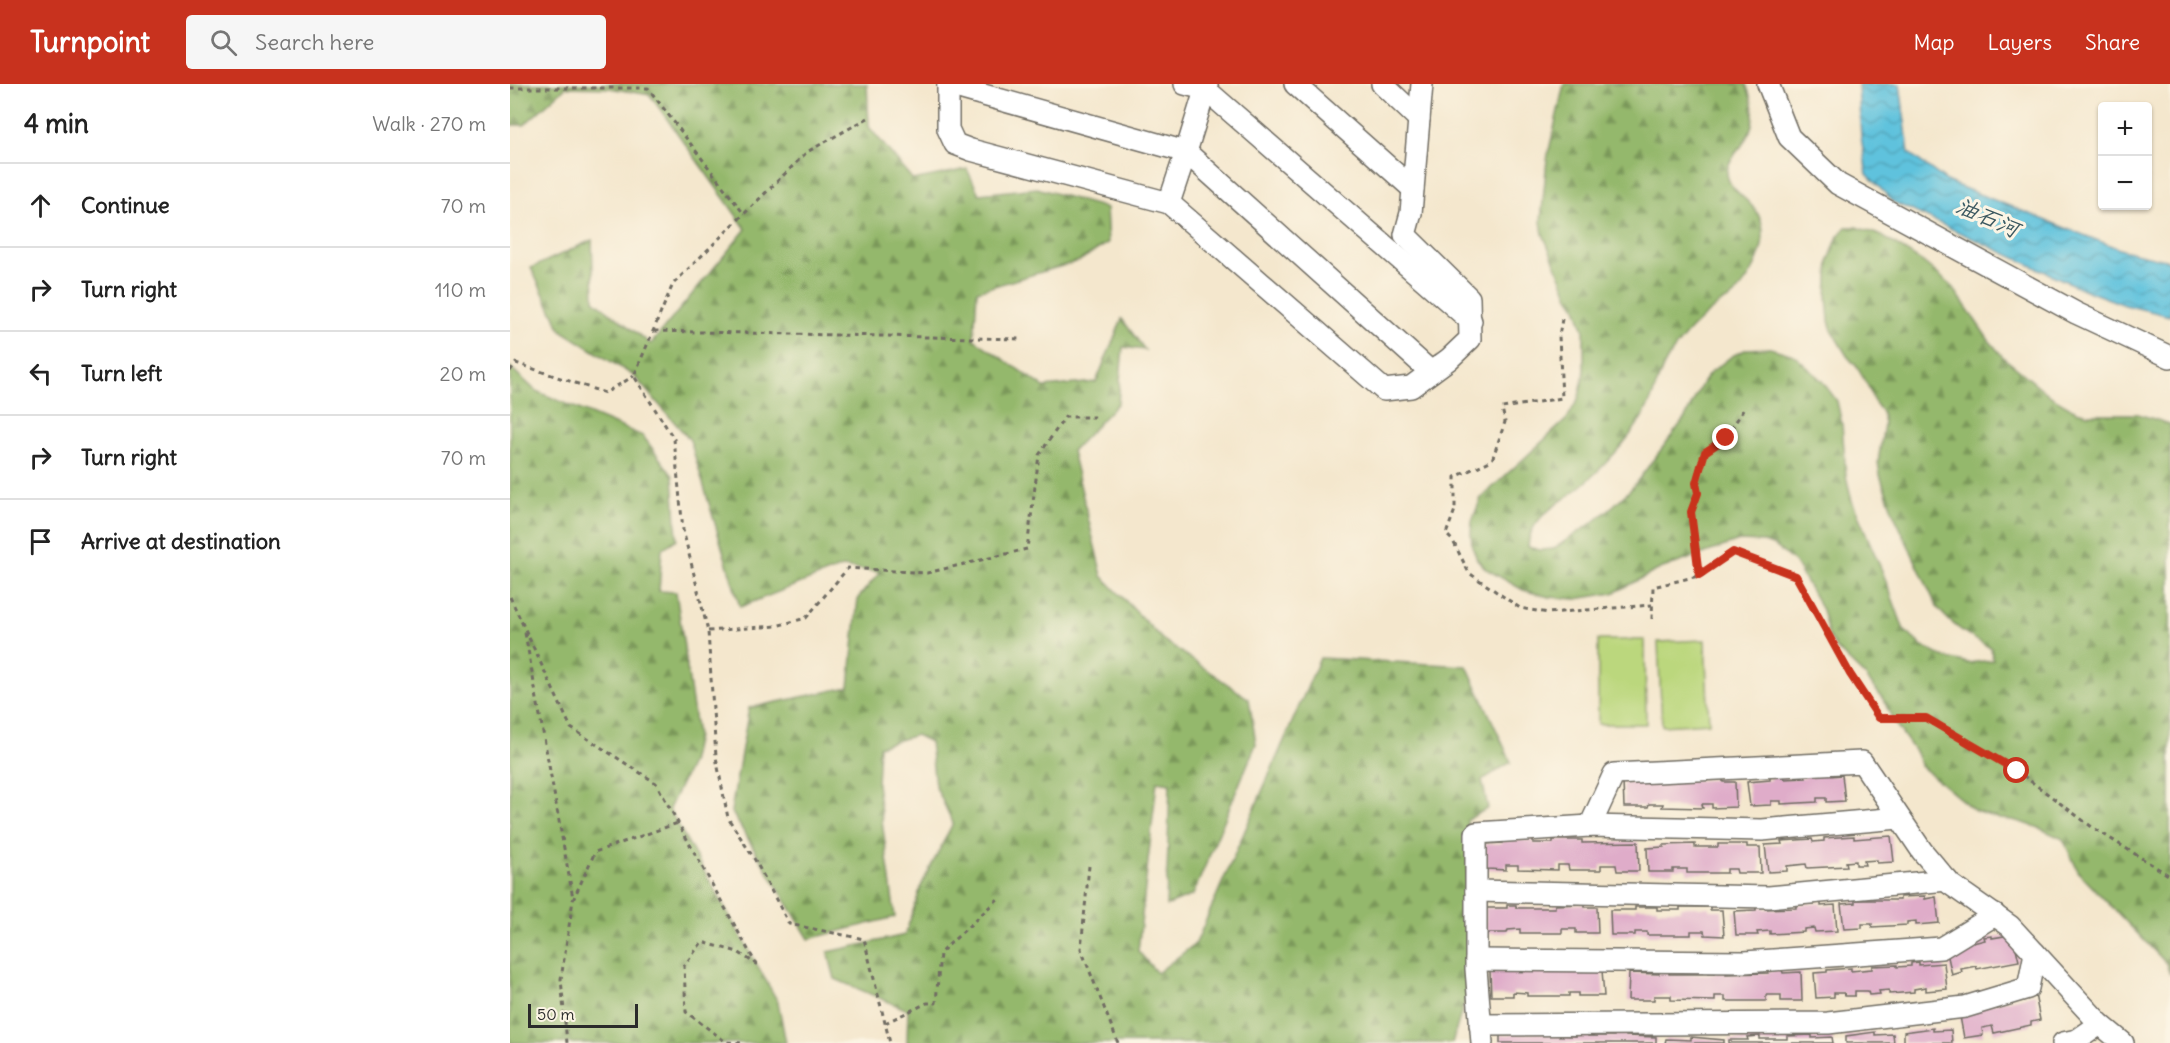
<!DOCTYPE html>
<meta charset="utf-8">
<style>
body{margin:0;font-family:Delius,"LXGW WenKai TC",sans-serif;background:#f6f6f6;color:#222}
.controls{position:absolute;right:18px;top:18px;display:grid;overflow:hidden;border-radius:6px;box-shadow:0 2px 4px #0004}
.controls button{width:54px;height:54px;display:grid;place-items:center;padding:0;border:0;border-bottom:2px solid #e0e0e0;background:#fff;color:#222;font:30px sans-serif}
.scale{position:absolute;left:18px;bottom:15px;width:110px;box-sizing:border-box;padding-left:6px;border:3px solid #2b2b2b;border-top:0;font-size:16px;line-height:21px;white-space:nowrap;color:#2b2b2b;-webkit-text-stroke:4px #fcf5e5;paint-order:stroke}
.stop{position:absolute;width:18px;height:18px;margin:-14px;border:4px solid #c8321e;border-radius:50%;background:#fff}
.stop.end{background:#c8321e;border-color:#fff;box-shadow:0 2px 6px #0008}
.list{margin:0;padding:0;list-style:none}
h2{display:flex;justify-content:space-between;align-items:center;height:78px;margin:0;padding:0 24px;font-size:26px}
h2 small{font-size:20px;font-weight:400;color:#767676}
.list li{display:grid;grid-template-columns:39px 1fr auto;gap:18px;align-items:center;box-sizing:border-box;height:84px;padding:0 24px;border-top:2px solid #e0e0e0}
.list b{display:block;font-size:22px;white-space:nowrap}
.list em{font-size:20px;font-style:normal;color:#767676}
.icon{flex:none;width:33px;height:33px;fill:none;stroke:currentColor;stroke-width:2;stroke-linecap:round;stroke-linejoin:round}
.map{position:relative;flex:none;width:1660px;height:959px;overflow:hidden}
header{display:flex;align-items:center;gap:36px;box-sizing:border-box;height:84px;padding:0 30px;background:#c8321e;color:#fff}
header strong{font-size:28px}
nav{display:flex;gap:33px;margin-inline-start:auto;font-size:21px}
.search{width:420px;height:54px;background:#f6f6f6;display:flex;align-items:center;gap:15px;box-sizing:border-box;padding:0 21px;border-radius:6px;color:#767676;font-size:22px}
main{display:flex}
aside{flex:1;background:#fff}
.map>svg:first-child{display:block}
</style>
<header>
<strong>Turnpoint</strong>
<div class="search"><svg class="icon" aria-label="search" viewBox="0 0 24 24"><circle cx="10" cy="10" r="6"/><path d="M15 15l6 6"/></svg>Search here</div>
<nav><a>Map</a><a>Layers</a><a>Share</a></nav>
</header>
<main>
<aside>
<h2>4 min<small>Walk · 270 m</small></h2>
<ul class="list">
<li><svg class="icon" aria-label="ahead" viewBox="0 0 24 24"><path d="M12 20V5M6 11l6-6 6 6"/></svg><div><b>Continue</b></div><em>70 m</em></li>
<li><svg class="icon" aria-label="right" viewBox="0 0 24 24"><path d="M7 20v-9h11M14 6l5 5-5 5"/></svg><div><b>Turn right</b></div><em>110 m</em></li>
<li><svg class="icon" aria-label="left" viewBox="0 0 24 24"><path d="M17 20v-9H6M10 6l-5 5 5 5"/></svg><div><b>Turn left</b></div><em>20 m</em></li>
<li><svg class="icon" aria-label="right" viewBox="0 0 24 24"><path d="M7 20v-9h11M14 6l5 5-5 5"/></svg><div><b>Turn right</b></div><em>70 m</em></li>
<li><svg class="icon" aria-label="arrive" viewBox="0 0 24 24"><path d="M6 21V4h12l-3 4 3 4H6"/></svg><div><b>Arrive at destination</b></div></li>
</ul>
</aside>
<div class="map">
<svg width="1660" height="959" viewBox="0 0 1660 959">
<defs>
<pattern id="forest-firs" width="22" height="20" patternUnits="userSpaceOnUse" patternTransform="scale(1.5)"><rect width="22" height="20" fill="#94b86c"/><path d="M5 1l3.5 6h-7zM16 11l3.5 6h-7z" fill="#799659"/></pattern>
<pattern id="water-waves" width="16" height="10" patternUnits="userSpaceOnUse" patternTransform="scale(1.5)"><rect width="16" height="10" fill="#5fc2dd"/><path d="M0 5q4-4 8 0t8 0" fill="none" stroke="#4f9eb3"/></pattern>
</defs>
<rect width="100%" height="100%" fill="#fcf5e5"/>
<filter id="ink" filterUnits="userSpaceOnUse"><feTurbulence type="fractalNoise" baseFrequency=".0167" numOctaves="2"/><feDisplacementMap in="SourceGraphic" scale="12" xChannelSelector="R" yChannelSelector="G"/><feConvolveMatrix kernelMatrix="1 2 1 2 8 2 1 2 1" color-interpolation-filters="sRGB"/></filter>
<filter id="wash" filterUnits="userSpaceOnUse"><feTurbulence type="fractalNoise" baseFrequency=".008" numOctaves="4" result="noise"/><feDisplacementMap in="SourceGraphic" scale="24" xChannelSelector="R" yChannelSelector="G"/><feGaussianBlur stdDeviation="1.35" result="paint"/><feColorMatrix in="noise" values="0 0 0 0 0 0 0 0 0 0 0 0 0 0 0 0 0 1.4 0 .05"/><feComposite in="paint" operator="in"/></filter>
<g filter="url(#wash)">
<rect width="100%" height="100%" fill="#f4e7cd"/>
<!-- forest -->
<g fill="url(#forest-firs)" stroke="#60724c" stroke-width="1.5">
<path d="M0,0H357L359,43L403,96L457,85L469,110L527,104L596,124L598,159L569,177L467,207L464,255L534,303L586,298L612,235L635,266L613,263L608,319L562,367L592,492L652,555L739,615L746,660L683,811L656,822L660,699L647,697L628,867L647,889L686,859L810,574L957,582L1001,678L972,696L978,724L957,736L959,903L942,959H718L715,956L702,959H397L398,926L325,895L318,868L395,851L412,800L443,739L425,701L420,658L406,651L369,662L367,700L385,833L299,855L221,727L239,624L339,603L348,514L370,488L332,483L230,523L180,356L124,292L51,246L21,184L82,156L84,216L141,260L236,145L140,11L99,4L56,3L14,41H0Z"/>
<path d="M1054,0H1236C1246,25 1247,42 1230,64C1224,71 1218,78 1217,87C1216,114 1260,115 1252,161C1248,180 1237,199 1223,212C1219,216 1213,217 1208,221C1199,228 1189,237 1181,245C1170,257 1158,272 1152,286C1146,299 1144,312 1137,324C1124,350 1098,378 1076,398C1056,417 1019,430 1018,463L1030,466L1043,465L1085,437L1104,421L1122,404L1175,334L1193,298L1200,289L1222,272L1237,265L1260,264L1284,271L1312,297L1327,317L1332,340L1336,392L1342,417L1373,489L1394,546L1412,562L1433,573L1458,579L1483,576L1481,564C1460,553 1442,542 1427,523L1384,431L1370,391L1368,378L1374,340L1372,328L1363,316L1359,304L1347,283L1337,272L1323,249L1319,237L1317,213L1319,176L1328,152L1336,143H1347L1372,152L1413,178L1442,202L1478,255L1494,274L1542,313L1566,327L1578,330H1628L1660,340V891L1656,879L1569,789L1553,755L1527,743L1503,736L1490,735L1465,727L1411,682L1406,669L1384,638L1373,615L1356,593L1326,564L1319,553L1312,526L1285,479L1265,462L1254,458L1229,457L1150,485L1103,509L1066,515L1039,513L1013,506L976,485L967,475L962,462L961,449L962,437L971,414L1057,335L1069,313L1074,289V247L1066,223L1059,213L1033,150L1031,137L1037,75Z"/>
<path d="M0,283L26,307L133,352L163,392L167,455L152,465L149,507L166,508L187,652L181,679L159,725L268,918L276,959H0Z"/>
</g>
<!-- pitch -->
<g fill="#bbd77d" stroke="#738154" stroke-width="1.5">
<path d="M1088,556H1135L1136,640H1088Z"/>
<path d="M1195,556L1199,639L1152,642L1148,558Z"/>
</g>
<!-- water -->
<path fill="url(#water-waves)" stroke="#457684" stroke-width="1.5" d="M1348,0H1390L1399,69L1438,98L1612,166L1660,177V232L1615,221L1575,206L1383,118L1357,90L1351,53Z"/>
<g id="blocks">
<!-- building -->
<g fill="#dfacc9">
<path d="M1320,689L1321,692L1332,691L1335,717L1316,718V714H1307V718L1271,720V717H1261V721L1240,722L1237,698L1260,696V693L1274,692L1275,695L1296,694L1295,691Z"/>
<path d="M1160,695V698L1213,695V698H1225L1226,723L1202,724V720H1192L1193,724L1152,723L1153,720H1139L1138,723H1114L1113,698Z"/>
<path d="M1344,752V755L1381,752L1384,778L1367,779V776L1354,777L1355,781H1346V777L1336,778L1337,782L1297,784L1296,780L1277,782V787L1258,788L1255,761L1272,760L1271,757L1302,755L1303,758L1314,757V754Z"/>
<path d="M1023,756V759H1043V756H1072V759L1128,758L1129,787H1107L1106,781H1091V786H1059L1058,781H1048V786L1008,785V781H996V786L977,785L975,760L992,759V757Z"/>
<path d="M1185,760V763H1208V760H1237V763H1250L1251,789H1227L1226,785H1217V789H1177V785H1163V788H1138L1137,764L1154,763V761Z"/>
<path d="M1415,812V815L1426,813L1429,839L1406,841V837L1397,838V841L1362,843V840H1352V844L1334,845L1331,820L1345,819V816H1390V813Z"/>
<path d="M1311,819V822L1325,821L1327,847L1305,848L1304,844L1294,845V848L1260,850V847L1247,848L1248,851H1226L1224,827L1246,826V823H1255V825L1286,824V821Z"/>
<path d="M1075,820V823H1087L1088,849H1066V845H1052V849H1010V845L998,846L997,849H976L975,824H997V821H1006V824H1045V821Z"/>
<path d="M1125,823H1147V826H1170V823H1200V826H1212L1214,852L1195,851L1194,847H1181V851H1137V848H1125V851H1101L1100,826H1125Z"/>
<path d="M1502,848L1509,877L1467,885L1466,882L1451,885L1452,888L1442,891L1436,864L1463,855V859L1475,856L1474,853L1482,852V854L1494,852V850Z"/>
<path d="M1409,878V881L1434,879L1437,905L1416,907V903L1404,905V908L1379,910V906L1369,907L1370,910L1359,911L1358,907H1345V912H1335L1334,909H1324V913L1306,914L1304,889L1317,888V886L1341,884V887L1362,885V882L1387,881V883L1401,882V879Z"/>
<path d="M996,884H1023V887L1092,886L1094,912H1068V909H1059V912H1017V909L1003,908V912H981L980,887H996Z"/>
<path d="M1272,886L1273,889L1291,888L1292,917H1271V911H1256V917H1215V912H1205V917L1161,916V912H1144V916H1118L1119,889L1149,890V888L1159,887V890H1205V887L1216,888V890L1258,889V887Z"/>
<path d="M1525,910L1530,936L1521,938V941L1484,949L1482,942L1472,944L1473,951L1454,954L1449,927Z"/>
<path d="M1423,944V947L1441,946L1442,959H1394V948Z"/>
<path d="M1040,948V951L1066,952V949H1078V952H1104V950H1116V952L1146,953V959H990V951Z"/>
<path d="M1365,948V951L1383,950L1384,959H1336V952Z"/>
<path d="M1302,951V954L1322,953L1323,959H1219V956H1238L1237,953L1250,952V955H1277V952Z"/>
<path d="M1181,953L1214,956V959H1155L1156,955L1181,956Z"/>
</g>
</g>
</g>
<g filter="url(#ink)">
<use href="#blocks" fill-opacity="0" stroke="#716d64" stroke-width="1.5"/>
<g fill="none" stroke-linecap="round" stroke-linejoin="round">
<defs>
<g id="minor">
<path d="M438,0V45L445,60L461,66L659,119L874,306L901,303L939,275L960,255L959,214L895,151L901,129L912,0"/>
<path d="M675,0L695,5L961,237"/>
<path d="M785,0L903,105"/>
<path d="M872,0L909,35"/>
<path d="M1258,0L1279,53L1328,100L1566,229L1660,273"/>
<path d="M438,1L676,68L697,0"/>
<path d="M659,119L676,68L921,288"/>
<path d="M1080,742L1104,690L1352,678L1412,767L1440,800L1500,842L1590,940L1613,959"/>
<path d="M966,807L1259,813L1437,796"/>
<path d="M966,876L1235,878L1431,864L1485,831"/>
<path d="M970,941L1318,939L1455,923L1518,904L1525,869"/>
<path d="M972,959L966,885V749L1080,742L1252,746L1389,734"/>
<path d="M1553,959L1567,956L1590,940"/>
</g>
</defs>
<!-- minor casing -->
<use href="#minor" stroke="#716d64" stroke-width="24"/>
<!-- path -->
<g stroke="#716d64" stroke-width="3" stroke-dasharray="4.5 4.5" stroke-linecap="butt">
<path d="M0,4H138L234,130"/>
<path d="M358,34L297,68L163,200L124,292L164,355L173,446L198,547L206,673L218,734L245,776L279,840L354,855L380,959"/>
<path d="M1052,235L1049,252L1052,314L992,324L995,338L982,376L945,393V426L936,450L943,457L959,489L1010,524L1038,529L1142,521"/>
<path d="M144,247L510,255"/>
<path d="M0,287L6,279L95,309L124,292"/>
<path d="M1189,491L1181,428L1188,409L1186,399L1195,368L1216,354L1233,326"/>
<path d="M0,513L61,644L146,699L246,880L228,868L192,858L174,882L176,928L216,958L235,959"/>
<path d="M1142,535L1143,503L1192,491L1223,468L1286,492L1340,590L1369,634H1416L1507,687L1582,743L1660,792"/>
<path d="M198,547L266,542L296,534L338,484L417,489L517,465L529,371L555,333H587"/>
<path d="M15,549L63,814"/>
<path d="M579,782L571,865L608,959"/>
<path d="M375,939L417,919H426L430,869L489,814"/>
<path d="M57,959L51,895L63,816L85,768L168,739"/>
</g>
<!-- minor -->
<use href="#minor" stroke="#fff" stroke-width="21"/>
</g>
</g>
<g fill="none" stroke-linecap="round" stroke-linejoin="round" filter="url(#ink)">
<!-- route -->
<path stroke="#c8321e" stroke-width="8" d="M1216,354L1195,368L1186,399L1188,409L1181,428L1189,491L1223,468L1286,492L1340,590L1369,634H1416L1507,687"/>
</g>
<g text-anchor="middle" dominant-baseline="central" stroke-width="6" stroke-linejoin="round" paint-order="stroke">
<!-- water labels -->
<g font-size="22" font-style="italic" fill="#3b5860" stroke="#fcf5e5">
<text transform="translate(1478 133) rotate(24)">油石河</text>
</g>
</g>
</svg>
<div class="controls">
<button>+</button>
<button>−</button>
</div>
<div class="scale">50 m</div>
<div class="stop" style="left:1507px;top:687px"></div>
<div class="stop end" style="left:1216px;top:354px"></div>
</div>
</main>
